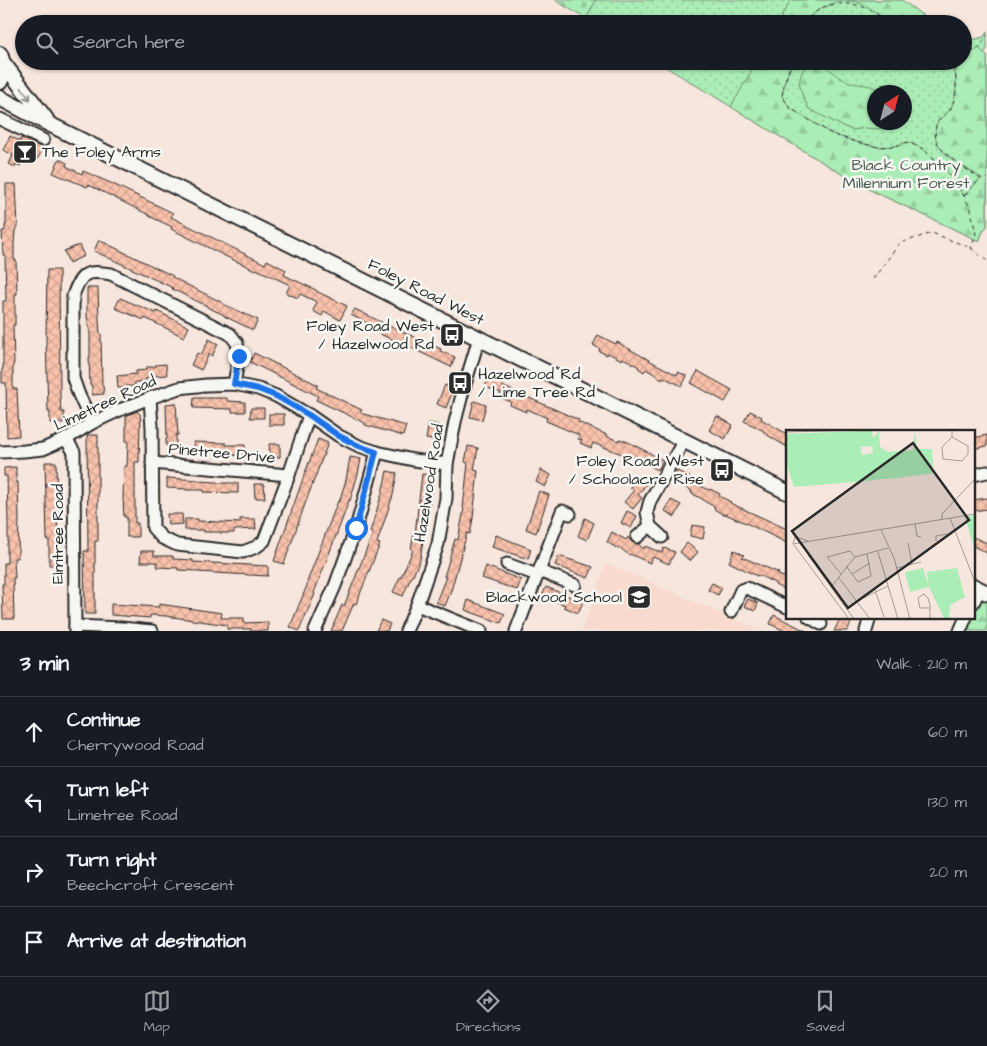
<!DOCTYPE html>
<meta charset="utf-8">
<style>
body{margin:0;font-family:"Architects Daughter",sans-serif;background:#20242c;color:#f1f3f6}
.compass{position:absolute;left:867px;top:85px;width:45px;height:45px;border-radius:50%;background:#171b24;box-shadow:0 1px 4px #0004;rotate:36deg}
.stop{position:absolute;width:15px;height:15px;margin:-11px;border:4px solid #1a73e8;border-radius:50%;background:#fff}
.stop.end{background:#1a73e8;border-color:#fff;box-shadow:0 1px 5px #0008}
.list{margin:0;padding:0;list-style:none}
h2{display:flex;justify-content:space-between;align-items:center;height:65px;margin:0;padding:0 20px;font-size:21px}
h2 small{font-size:16px;font-weight:400;color:#9ea1a6}
.list li{display:grid;grid-template-columns:32px 1fr auto;gap:15px;align-items:center;box-sizing:border-box;height:70px;padding:0 20px;border-top:1px solid #363941}
.list b{display:block;font-size:19px;white-space:nowrap}
.list p{margin:0;font-size:16px;white-space:nowrap;color:#9ea1a6}
.list em{font-size:16px;font-style:normal;color:#9ea1a6}
.icon{flex:none;width:28px;height:28px;fill:none;stroke:currentColor;stroke-width:2;stroke-linecap:round;stroke-linejoin:round}
.map{position:relative;flex:none;width:987px;height:631px;overflow:hidden}
.search{position:absolute;background:#171b24;box-shadow:0 1px 4px #0004;left:15px;right:15px;top:15px;height:55px;display:flex;align-items:center;gap:12px;box-sizing:border-box;padding:0 18px;border-radius:28px;color:#9ea1a6;font-size:19px}
.sheet{height:345px;background:#171b24}
nav{display:flex;justify-content:space-around;align-items:center;box-sizing:border-box;height:70px;border-top:1px solid #363941;background:#171b24;font-size:14px;color:#9ea1a6}
nav a{display:grid;justify-items:center;gap:2px}
nav .on{color:#98999b}
.map>svg:first-child{display:block}
</style>
<div class="map">
<svg width="987" height="631" viewBox="0 0 987 631">
<defs>
<pattern id="grass-dots" width="8" height="8" patternUnits="userSpaceOnUse" patternTransform="scale(1.25)"><rect width="8" height="8" fill="#abedb6"/><path d="M2 2h.1M6 6h.1" fill="none" stroke="#93cb9d" stroke-width="1.8" stroke-linecap="round"/></pattern>
<pattern id="forest-firs" width="22" height="20" patternUnits="userSpaceOnUse" patternTransform="scale(1.25)"><rect width="22" height="20" fill="#abedb6"/><path d="M5 1l3.5 6h-7zM16 11l3.5 6h-7z" fill="#93cb9d"/></pattern>
<pattern id="cemetery-stones" width="16" height="16" patternUnits="userSpaceOnUse" patternTransform="scale(1.25)"><rect width="16" height="16" fill="#abedb6"/><path d="M2 7V4a2 2 0 0 1 4 0v3zM10 15v-3a2 2 0 0 1 4 0v3z" fill="#93cb9d"/></pattern>
<pattern id="building-cross-hatch" width="8" height="8" patternUnits="userSpaceOnUse" patternTransform="scale(1.25)"><rect width="8" height="8" fill="#f9c2ac"/><path d="M0 0l8 8M0 8l8-8" fill="none" stroke="#d6a794"/></pattern>
</defs>
<rect width="100%" height="100%" fill="#f7e6dd"/>
<filter id="ink" filterUnits="userSpaceOnUse"><feTurbulence type="fractalNoise" baseFrequency=".02" numOctaves="2"/><feDisplacementMap in="SourceGraphic" scale="10" xChannelSelector="R" yChannelSelector="G"/><feConvolveMatrix kernelMatrix="1 2 1 2 8 2 1 2 1" color-interpolation-filters="sRGB"/></filter>
<g filter="url(#ink)">
<!-- built -->
<path fill="#f8dbce" d="M606,563L762,631H582Z"/>
<!-- grass -->
<g fill="url(#grass-dots)" stroke="#6b8c70" fill-rule="evenodd">
<path d="M596,0H901L934,24H594L586,19Z"/>
<path d="M987,32V49L984,54L987,56V226L983,231L979,241L860,185L656,61H963V42L984,37ZM874,92H904V122H874Z"/>
</g>
<!-- forest -->
<g fill="url(#forest-firs)" stroke="#6b8c70">
<path d="M791,0H902L934,24H890L867,6L854,1L836,2L820,9L809,17L805,24H777Z"/>
<path d="M979,48L987,56V226L983,231L979,241L860,185L731,107L757,61H793L785,81L782,96L790,108L832,134L856,142L878,147L895,146L908,142L923,149L945,168L964,196L981,178C968,169 946,158 938,144C934,137 934,124 940,119C943,115 949,113 951,108C958,93 957,78 953,62L963,61V56Z"/>
<path d="M817,63L825,65L840,78L852,83L871,86L883,92H874V122L892,123L890,126L880,129L865,128L853,130L842,126L809,109L803,97L799,83L802,72L807,65Z"/>
<path d="M980,597L987,601V631H964L970,617H973V611Z"/>
</g>
<!-- cemetery -->
<path fill="url(#cemetery-stones)" stroke="#6b8c70" d="M555,0H596L586,19Z"/>
<!-- building -->
<g fill="url(#building-cross-hatch)" stroke="#2b2b2b">
<path d="M10,136L20,141L21,138L43,148L37,160L34,158L32,164L23,160L20,166L16,164L15,167L9,164L13,155L3,150Z"/>
<path d="M59,159L67,163L66,166L82,174L83,171L115,185L173,213L171,217L265,264L267,260L286,270L284,275L316,290V291L347,306L340,320L324,311L322,316L313,311L317,302L300,294L298,298L286,293L290,285L256,269L255,270L225,256L171,229L172,227L149,216V215L89,185L87,187L53,173Z"/>
<path d="M6,184H16L18,227H16V230H15L14,245V260H16L17,294H15V325H13L14,364H13V389H17L19,436L7,437L6,383H2V369H3V301H6L5,255H3L2,231H5V225H6Z"/>
<path d="M99,240L173,276L172,277L223,303V304L258,320L253,330L224,316V315L207,307V306L172,289L173,288L94,251Z"/>
<path d="M79,245L84,256L69,263L64,251Z"/>
<path d="M47,270H59L60,396L61,412H64V419H63V423H50V412H48L46,337Z"/>
<path d="M87,288H98L99,319L100,334H101L102,386H103L104,394L92,395V385H90L89,357H90V334L87,316Z"/>
<path d="M120,298L156,313L157,311L189,327L184,337L145,318L144,320L115,308Z"/>
<path d="M355,309L385,324L441,349L440,351L455,357L451,367L405,345L404,348L392,343L393,340L365,327L367,323L351,315Z"/>
<path d="M598,335L616,344L617,342L656,364L677,375L678,372L687,376L682,386L663,377L662,379L646,369L644,372L638,368L639,367L623,358L622,360L608,353L607,355L599,351L600,349L593,345Z"/>
<path d="M209,339L218,344L212,356L209,354L201,370L191,365L197,353L201,355Z"/>
<path d="M254,353L318,385L316,388L362,410L360,413L406,426L403,436L365,425V423L316,400L318,396L250,362Z"/>
<path d="M166,364L167,375L154,376V378L145,379V382H135V386H126V388H118L117,376L136,374V371L146,370V367H155V365Z"/>
<path d="M698,371L732,390L725,402L691,383Z"/>
<path d="M490,375L505,380L502,386L579,420L578,422L607,435V436L618,441L620,439L628,442L663,460L658,470L627,455V456L593,443L591,448L580,443L582,440L578,439L579,435L546,421L547,418L527,409L526,412L510,405L511,402L499,397L501,393L485,387Z"/>
<path d="M445,385L454,388L446,408L437,404Z"/>
<path d="M194,398H227V401L245,402V412H232V409L193,408Z"/>
<path d="M474,401L486,405L482,420L470,417Z"/>
<path d="M176,403L178,435H176V446H166V439H167L166,404Z"/>
<path d="M251,408H264V418H250Z"/>
<path d="M137,411L140,414L141,425H140L139,462H135V523H138V537H127V517H124L123,498L124,466H127L128,441H126V416Z"/>
<path d="M750,411L762,417L761,419L787,434V447L764,433V431L744,421Z"/>
<rect x="269" y="414" width="15" height="11"/>
<path d="M717,416L733,425L725,439L709,430Z"/>
<path d="M429,423L439,425L436,441L426,439Z"/>
<path d="M87,435H98V541H95V614H85L84,551H88Z"/>
<path d="M987,435V446L973,449V438Z"/>
<path d="M318,439L328,443L305,504L284,564L274,561L305,473Z"/>
<path d="M194,442L226,443V445H245V456L232,455V453L194,452Z"/>
<path d="M269,444H280V457H270Z"/>
<path d="M468,446L478,448L474,470L478,471L473,518L470,534L467,533L451,591L445,606L436,602L446,577H444L455,539L458,540L464,509L463,508L468,463L465,462Z"/>
<path d="M350,457L361,459L358,474L350,501L349,500L342,520L314,593L315,594L299,631L290,627L308,583L307,582L338,501L339,502L346,480Z"/>
<path d="M45,462H56L58,551H60V565H49V540H47Z"/>
<path d="M16,467V482H18L19,517L18,558H14L15,578H13L14,619H3L2,584H4V563H7V543H8V523L7,476H4V468Z"/>
<path d="M541,470L551,475L545,487L536,482Z"/>
<path d="M387,471L397,473L393,495L377,543L380,544L356,604L354,603L342,631H331L342,605L344,606L373,533L370,532L382,493Z"/>
<path d="M677,471L690,477L688,480L709,490L710,489L720,494L719,496L731,502L730,503L787,529V543L746,523L725,514L724,515L714,509L715,507L704,501V500L691,493L692,491L672,482Z"/>
<path d="M422,474L433,475L427,527H425L420,560L413,575H412L403,596L393,592L400,577H401L413,550L411,549L414,533L415,534Z"/>
<path d="M638,476L647,483L638,495L642,498L633,509L624,502L634,490L630,487Z"/>
<path d="M167,478L199,480V481L217,482V483H238V493L204,492V490H186V489L167,488Z"/>
<path d="M254,484H264L265,498H255Z"/>
<path d="M539,491L549,495L536,533L526,529Z"/>
<path d="M987,498V509L973,511V500Z"/>
<path d="M671,500L681,505L675,517L665,511Z"/>
<path d="M627,511L637,516L631,528L621,523Z"/>
<path d="M167,514H182L183,524L168,525Z"/>
<path d="M585,518L594,523L587,540L578,536Z"/>
<path d="M185,519H198V521L240,523V519H255L256,529L234,530V533H220V532H204V530H185Z"/>
<path d="M692,525L705,527L703,539L690,536Z"/>
<path d="M612,532L626,540L628,537L632,542L638,544L644,549L645,546L662,553L664,548L675,552L669,564L653,557L650,563L630,554L629,555L619,547L618,549L607,542Z"/>
<path d="M496,535L531,549L528,559L492,547Z"/>
<path d="M973,537L987,543V553L973,546Z"/>
<path d="M687,543L698,552L690,561L680,552Z"/>
<path d="M734,550L744,555L742,557L779,573L778,575L787,578V591L775,585V583L758,575L757,576L729,562Z"/>
<path d="M141,551H154V556H173V559L193,560V562L268,566V576L197,572V571L178,570V568L157,567V562H140Z"/>
<path d="M559,556L593,567L588,578L555,565Z"/>
<path d="M486,566L521,580L517,590L482,578Z"/>
<path d="M712,583L722,588L718,595L708,590Z"/>
<path d="M546,587L583,602L578,613L564,607L565,605L542,596Z"/>
<path d="M748,599L758,603L755,611L744,606Z"/>
<path d="M468,600L505,614L501,623L465,610Z"/>
<path d="M111,604L159,607V604L222,613L221,618H244V623L268,622V631H251V629H227V625L166,616L150,615V618L111,615Z"/>
<path d="M774,615L806,631H785L770,624Z"/>
<path d="M841,617H854L847,631H834Z"/>
<path d="M381,620L390,624L387,631H376Z"/>
</g>
<g fill="none" stroke-linecap="round" stroke-linejoin="round">
<defs>
<g id="minor">
<path d="M0,119L43,140"/>
<path d="M150,398L152,427L153,528L162,538L177,545L243,552L256,547L264,541L289,475L309,415"/>
<path d="M92,423L79,395L73,378V296C81,272 87,270 111,274L230,334L237,343L239,356L234,384"/>
<path d="M66,439L74,452L75,631"/>
<path d="M0,452L24,451L43,449L66,439L92,423L122,409L150,398L179,388L206,385L234,384L258,389L276,396L309,415L339,436L359,446L377,452L413,460L447,464"/>
<path d="M152,463L289,475"/>
<path d="M973,475L987,472"/>
<path d="M637,537L650,526"/>
<path d="M662,537L650,526L647,512L650,501L684,440"/>
<path d="M507,564L537,575"/>
<path d="M539,571L575,585"/>
<path d="M973,603L980,589"/>
<path d="M417,605L481,631"/>
<path d="M731,612L741,590L747,588L787,607"/>
<path d="M809,617L821,624"/>
<path d="M75,626L121,628L152,631"/>
<path d="M315,631L335,586L356,528L377,452"/>
<path d="M406,631L417,605L438,544L446,498L447,464L455,422L463,391L479,338"/>
<path d="M516,631L562,511L570,514"/>
<path d="M866,631L870,617"/>
<path d="M960,631L966,617"/>
</g>
<g id="major">
<path d="M0,54C4,64 5,72 0,82"/>
<path d="M4,64L46,119"/>
<path d="M0,98L49,124L787,492"/>
<path d="M973,586L987,593"/>
</g>
</defs>
<!-- minor casing -->
<use href="#minor" stroke="#2b2b2b" stroke-width="15"/>
<!-- major casing -->
<use href="#major" stroke="#2b2b2b" stroke-width="18"/>
<!-- path -->
<g stroke="#2b2b2b" stroke-width="1" stroke-dasharray="4 4" stroke-linecap="butt">
<path d="M805,24C810,16 817,10 826,6C854,0 869,6 890,24"/>
<path d="M963,56L979,48L987,35"/>
<path d="M793,61L785,80L782,96L790,108L832,134L856,142L878,147L895,146L908,142L923,149L945,168L964,196L971,210L976,235L971,248"/>
<path d="M951,61L953,62C957,78 958,93 951,108C948,113 943,115 940,119C934,124 934,138 938,144C947,159 967,169 981,179L987,178"/>
<path d="M964,196L980,179"/>
<path d="M873,279L900,243L932,233L971,248L987,261"/>
</g>
<!-- minor -->
<use href="#minor" stroke="#f6f6f2" stroke-width="11"/>
<!-- major -->
<use href="#major" stroke="#f6f6f2" stroke-width="14"/>
</g>
<!-- one-way arrows -->
<defs><path id="oneway-shaft" d="M-6 0H5M1.5-3L5.5 0L1.5 3" fill="none" stroke-width="1.6" stroke-linecap="round" stroke-linejoin="round" transform="scale(1.25)"/></defs>
<use stroke="#90908e" href="#oneway-shaft" transform="translate(26 94) rotate(53)"/>
</g>
<g fill="none" stroke-linecap="round" stroke-linejoin="round" filter="url(#ink)">
<!-- route -->
<path stroke="#1a73e8" stroke-width="6" d="M239,356L234,384L258,389L276,396L309,415L339,436L359,446L376,452L356,528"/>
</g>
<!-- icons -->
<defs>
<symbol id="bar-square" viewBox="-11 -11 22 22"><rect x="-9" y="-9" width="18" height="18" rx="4" fill="#2b2b2b" stroke="#f6f6f2"/><path d="M-6-5H6L.8 .8V4.5H3.5V6h-7V4.5H-.8V.8Z" fill="#fff"/></symbol>
<symbol id="bus-square" viewBox="-11 -11 22 22"><rect x="-9" y="-9" width="18" height="18" rx="4" fill="#2b2b2b" stroke="#f6f6f2"/><path d="M-5-6H5V4H4V6H2V4H-2V6H-4V4H-5ZM-3.5-4V0h7V-4ZM-3.5 1.2v1.5H-2V1.2ZM2 1.2v1.5H3.5V1.2Z" fill="#fff"/></symbol>
<symbol id="school-square" viewBox="-11 -11 22 22"><rect x="-9" y="-9" width="18" height="18" rx="4" fill="#2b2b2b" stroke="#f6f6f2"/><path d="M0-5L7-2L0 1L-7-2ZM-4 1L0 2.5L4 1V4Q0 6-4 4Z" fill="#fff"/></symbol>
</defs>
<g fill-rule="evenodd">
<use href="#bar-square" x="11" y="138" width="28" height="28"/>
<use href="#bus-square" x="438" y="321" width="28" height="28"/>
<use href="#bus-square" x="446" y="369" width="28" height="28"/>
<use href="#bus-square" x="708" y="456" width="28" height="28"/>
<use href="#school-square" x="625" y="583" width="28" height="28"/>
</g>
<g text-anchor="middle" dominant-baseline="central" stroke-width="5" stroke-linejoin="round" paint-order="stroke">
<!-- poi labels -->
<g font-size="16" fill="#2b2b2b" stroke="#f6f6f2" text-anchor="end">
<text x="42" y="152" text-anchor="start">The Foley Arms</text>
<text x="434" y="326">Foley Road West<tspan x="434" dy="18">/ Hazelwood Rd</tspan></text>
<text x="478" y="374" text-anchor="start">Hazelwood Rd<tspan x="478" dy="18">/ Lime Tree Rd</tspan></text>
<text x="704" y="461">Foley Road West<tspan x="704" dy="18">/ Schoolacre Rise</tspan></text>
<text x="622" y="597">Blackwood School</text>
</g>
<!-- park labels -->
<g font-size="16" fill="#4b5c4e" stroke="#f6f6f2">
<text x="906" y="165">Black Country<tspan x="906" dy="18">Millennium Forest</tspan></text>
</g>
<!-- street labels -->
<g font-size="16" fill="#2b2b2b" stroke="#f6f6f2">
<text transform="translate(426 292) rotate(27)">Foley Road West</text>
<text transform="translate(105 403) rotate(-25)">Limetree Road</text>
<text transform="translate(222 453) rotate(5)">Pinetree Drive</text>
<text transform="translate(429 483) rotate(-81)">Hazelwood Road</text>
<text transform="translate(58 534) rotate(-90)">Elmtree Road</text>
</g>
</g>
<!-- overview -->
<g transform="translate(786 430)">
<rect width="189" height="189" fill="#f7e6dd"/>
<path d="M129,0L131,20L146,19L147,43L80,51L75,25L87,23L86,16L74,17L72,1H86L87,8L93,1L94,17L102,22L127,20ZM137,138L143,157L124,162L119,142Z" fill="#abedb6"/>
<path d="M130,19H146L147,43L105,49L102,22L127,21L125,25L109,27L107,32L110,43H120L132,37L141,39L142,35L132,34ZM189,85V121L179,87ZM171,138L179,167L164,175L163,188H158L143,157L141,142Z" fill="#abedb6"/>
<path d="M72,1L80,51L8,57L0,33V4Z" fill="#abedb6"/>
<path fill="none" stroke="#a59b96" stroke-width="1" d="M0,2L80,0M166,7L182,16V24L176,31L157,29L156,17L166,7V0M164,88L189,152M156,89V84L189,49M129,94L131,106L135,107M95,100L108,128L124,189M12,108L13,113L7,114L9,107H10L22,111M150,111V106L162,104M13,113L189,84M122,113L126,134M8,115L63,189M92,122L112,189M22,125L68,189M60,136L72,152L85,146L81,124M111,138L135,132M55,144L41,127L64,121L69,127M66,144L84,133M53,148L84,189M45,157L69,127L102,118M89,160L98,187M71,171L102,156M144,189V175L142,168L138,164L132,168L134,178H144"/>
<path fill="#2b2b2b" fill-opacity="0.15" stroke="#2b2b2b" stroke-width="2.5" d="M127,13L183,90L62,178L6,101Z"/>
<rect width="189" height="189" fill="none" stroke="#2b2b2b" stroke-width="2.5"/>
</g>
</svg>
<svg class="compass" viewBox="-18 -18 36 36"><path d="M0-13l5 13h-10z" fill="#e53935"/><path d="M0 13l5-13h-10z" fill="#9ea1a6"/></svg>
<div class="stop" style="left:356px;top:528px"></div>
<div class="stop end" style="left:239px;top:356px"></div>
<div class="search"><svg class="icon" aria-label="search" viewBox="0 0 24 24"><circle cx="10" cy="10" r="6"/><path d="M15 15l6 6"/></svg>Search here</div>
</div>
<section class="sheet">
<h2>3 min<small>Walk · 210 m</small></h2>
<ul class="list">
<li><svg class="icon" aria-label="ahead" viewBox="0 0 24 24"><path d="M12 20V5M6 11l6-6 6 6"/></svg><div><b>Continue</b><p>Cherrywood Road</p></div><em>60 m</em></li>
<li><svg class="icon" aria-label="left" viewBox="0 0 24 24"><path d="M17 20v-9H6M10 6l-5 5 5 5"/></svg><div><b>Turn left</b><p>Limetree Road</p></div><em>130 m</em></li>
<li><svg class="icon" aria-label="right" viewBox="0 0 24 24"><path d="M7 20v-9h11M14 6l5 5-5 5"/></svg><div><b>Turn right</b><p>Beechcroft Crescent</p></div><em>20 m</em></li>
<li><svg class="icon" aria-label="arrive" viewBox="0 0 24 24"><path d="M6 21V4h12l-3 4 3 4H6"/></svg><div><b>Arrive at destination</b></div></li>
</ul>
</section>
<nav>
<a class="on"><svg class="icon" aria-label="map" viewBox="0 0 24 24"><path d="M3 6l6-2 6 2 6-2v14l-6 2-6-2-6 2zM9 4v14M15 6v14"/></svg>Map</a>
<a><svg class="icon" aria-label="directions" viewBox="0 0 24 24"><path d="M12 3l9 9-9 9-9-9zM9 14v-3h6M13 9l2 2-2 2"/></svg>Directions</a>
<a><svg class="icon" aria-label="saved" viewBox="0 0 24 24"><path d="M7 4h10v16l-5-4-5 4z"/></svg>Saved</a>
</nav>
